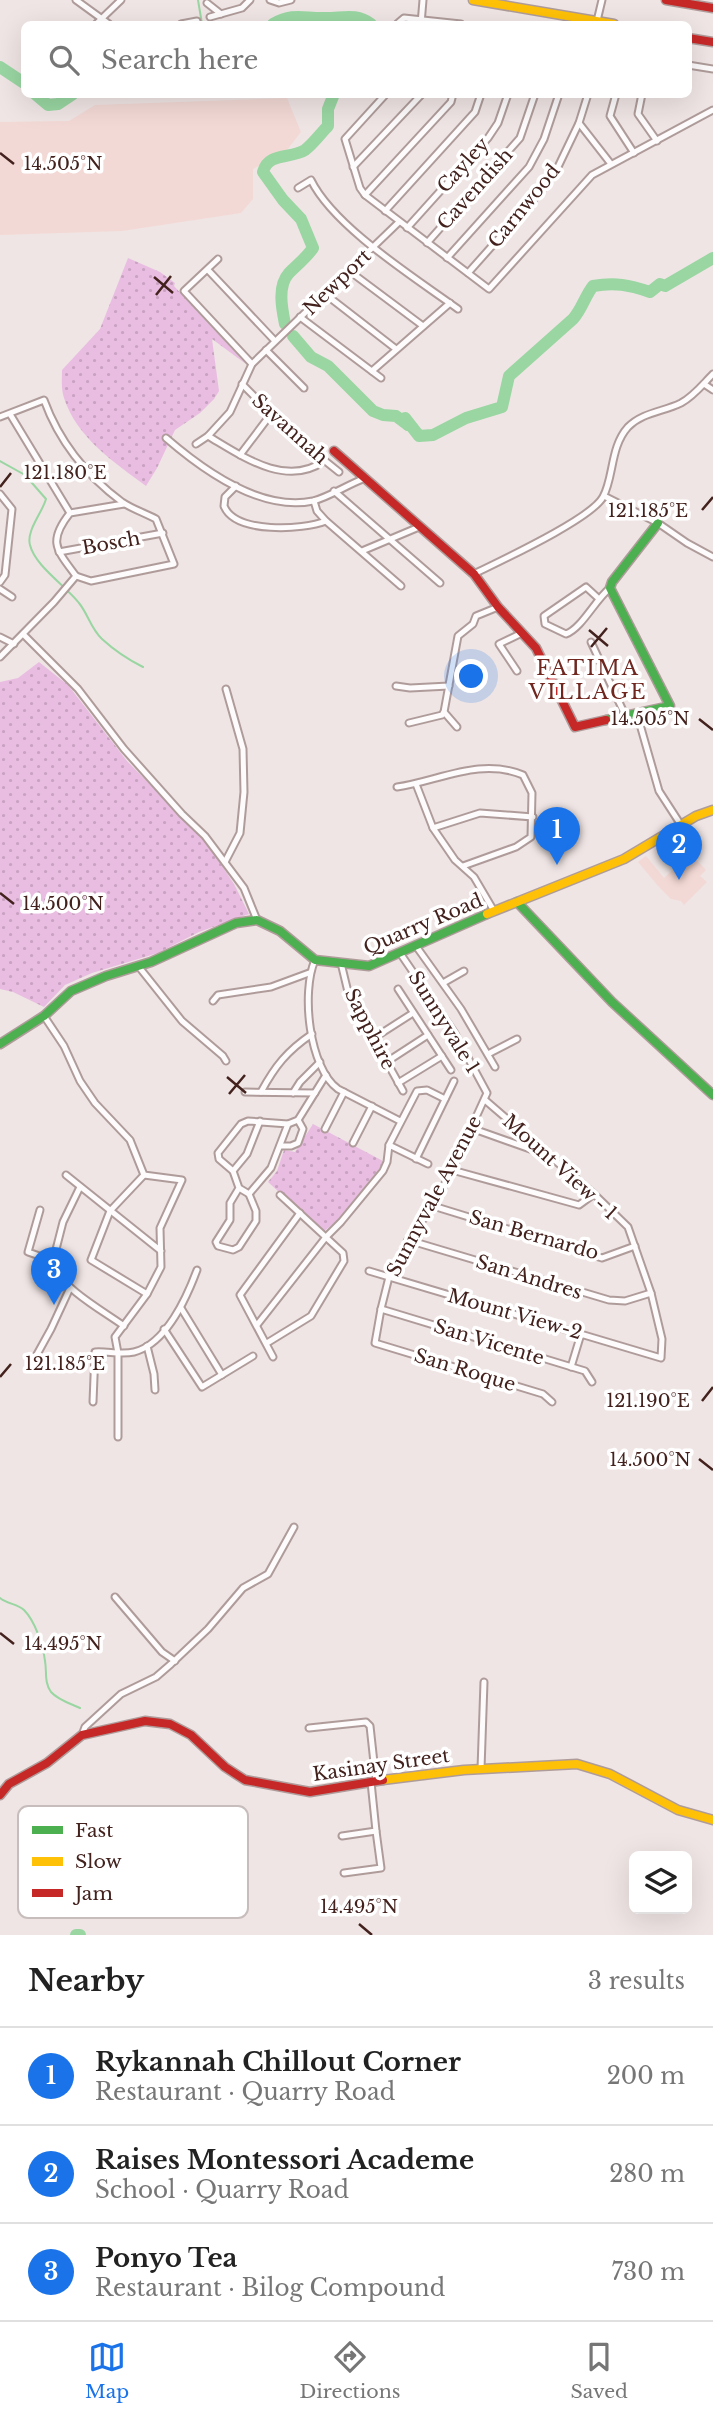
<!DOCTYPE html>
<meta charset="utf-8">
<style>
body{margin:0;font-family:"Libre Baskerville",serif;background:#f2f2f2;color:#222}
.controls{position:absolute;right:21px;bottom:21px;display:grid;overflow:hidden;border-radius:10px;box-shadow:0 7px 28px #0002}
.controls button{width:63px;height:63px;display:grid;place-items:center;padding:0;border:0;border-bottom:2px solid #e0e0e0;background:#fff;color:#222;font:35px sans-serif}
.you{position:absolute;left:472px;top:677px;width:24px;height:24px;margin:-18px;border:5px solid #fff;border-radius:50%;background:#1a73e8;box-shadow:0 0 0 10px #1a73e833}
.badge{display:grid;place-items:center;width:46px;height:46px;border-radius:50%;background:#1a73e8;color:#fff;font-size:23px;font-weight:700}
.pin{position:absolute;translate:-50% -58px;filter:drop-shadow(0 2px 4px #0008)}
.pin::after{content:'';position:absolute;top:37px;width:24px;height:21px;background:inherit;clip-path:polygon(0 0,100% 0,50% 100%)}
.list{margin:0;padding:0;list-style:none}
h2{display:flex;justify-content:space-between;align-items:center;height:91px;margin:0;padding:0 28px;font-size:30px}
h2 small{font-size:23px;font-weight:400;color:#767676}
.list li{display:grid;grid-template-columns:46px 1fr auto;gap:21px;align-items:center;box-sizing:border-box;height:98px;padding:0 28px;border-top:2px solid #e0e0e0}
.list b{display:block;font-size:26px;white-space:nowrap}
.list p{margin:0;font-size:23px;white-space:nowrap;color:#767676}
.list em{font-size:23px;font-style:normal;color:#767676}
.icon{flex:none;width:38px;height:38px;fill:none;stroke:currentColor;stroke-width:2;stroke-linecap:round;stroke-linejoin:round}
.map{position:relative;flex:none;width:713px;height:1935px;overflow:hidden}
.search{position:absolute;background:#fff;box-shadow:0 7px 28px #0002;left:21px;right:21px;top:21px;height:77px;display:flex;align-items:center;gap:18px;box-sizing:border-box;padding:0 24px;border-radius:10px;color:#767676;font-size:26px}
.sheet{height:385px;background:#fff}
nav{display:flex;justify-content:space-around;align-items:center;box-sizing:border-box;height:98px;border-top:2px solid #e0e0e0;background:#fff;font-size:19px;color:#767676}
nav a{display:grid;justify-items:center;gap:4px}
nav .on{color:#1a73e8}
.map>svg:first-child{display:block}
</style>
<div class="map">
<svg width="713" height="1935" viewBox="0 0 713 1935">
<defs>
<pattern id="grass-dots" width="8" height="8" patternUnits="userSpaceOnUse" patternTransform="scale(1.75)"><rect width="8" height="8" fill="#e9bde2"/><path d="M2 2h.1M6 6h.1" fill="none" stroke="#c9a2c1" stroke-width="1.8" stroke-linecap="round"/></pattern>
</defs>
<rect width="100%" height="100%" fill="#efe5e4"/>
<!-- built -->
<g fill="#f3d9d5">
<path d="M287,98L301,132L287,150L253,169V199L241,213L122,231L0,235V122L69,121L95,105Z"/>
<path d="M691,854L706,870L700,876L707,882L684,905L681,901L671,899L659,887L638,862L646,856L664,878Z"/>
</g>
<!-- grass -->
<g fill="url(#grass-dots)">
<path d="M128,258L160,272L175,283L174,286L246,364L212,339L219,391L214,399L200,413L175,430L157,468L146,486C114,462 77,438 64,398C61,389 62,379 62,370L100,329Z"/>
<path d="M39,662L68,685L127,761L205,840L234,884L249,914L199,932L158,953L92,973L65,985L44,1007L13,992L0,989V682L18,678Z"/>
<path d="M313,1124L383,1161L379,1169L338,1220L323,1232L268,1182L277,1171L284,1150L295,1152Z"/>
</g>
<g fill="none" stroke-linecap="round" stroke-linejoin="round">
<!-- stream -->
<g stroke="#99d6a2" stroke-width="2">
<path d="M198,0L202,24"/>
<path d="M0,461L25,475L46,499C42,513 26,531 30,545C35,566 66,586 79,603C88,614 91,629 102,639C115,651 127,659 143,667"/>
<path d="M0,1598C7,1604 18,1604 24,1610C35,1621 43,1645 45,1661C47,1672 44,1682 51,1692C58,1700 71,1704 80,1708"/>
</g>
<!-- river -->
<g stroke="#99d6a2" stroke-width="12">
<path d="M273,24C293,13 302,18 322,18C341,19 355,12 371,24"/>
<path d="M0,67L24,83"/>
<path d="M35,94L48,105L58,104L73,94"/>
<path d="M285,324C282,309 277,286 289,273C298,264 306,258 313,248L301,219L283,200L263,172C268,152 291,159 305,150C313,144 321,133 328,126V109L334,94"/>
<path d="M293,336L311,357L328,366L373,411L383,415L396,416L408,425"/>
<path d="M408,425L405,418L419,436L433,435L466,418L502,407L509,376L573,319C582,309 585,296 593,286C615,282 629,285 650,292L660,284L665,286L713,258"/>
<path d="M76,1935H80"/>
</g>
<defs>
<g id="street">
<path d="M76,0L109,24"/>
<path d="M270,0L279,3L291,0"/>
<path d="M207,3L221,14"/>
<path d="M210,17L242,8L250,0"/>
<path d="M597,21L602,0"/>
<path d="M96,24L121,0"/>
<path d="M181,24L197,21"/>
<path d="M397,24L404,18L461,24"/>
<path d="M421,24L423,0"/>
<path d="M688,65L713,69"/>
<path d="M386,94L345,139L360,188L365,195L489,289L592,175L713,110"/>
<path d="M616,94L610,116L634,153"/>
<path d="M642,94L638,114L657,141"/>
<path d="M579,123L611,164"/>
<path d="M353,167L422,94"/>
<path d="M298,188L311,180C334,227 414,277 458,309"/>
<path d="M365,195L451,102L453,94"/>
<path d="M385,211L475,112L481,94"/>
<path d="M407,228L488,138L498,123L508,94"/>
<path d="M427,243L520,138L535,94"/>
<path d="M447,258L529,167L544,139L559,94"/>
<path d="M218,259L184,291L252,364"/>
<path d="M208,270L275,341"/>
<path d="M348,270L423,326"/>
<path d="M468,273L541,191L556,171L579,123L588,94"/>
<path d="M325,294L396,349"/>
<path d="M300,317L381,378"/>
<path d="M266,350L304,388"/>
<path d="M372,371L450,303"/>
<path d="M242,384L294,436L339,472"/>
<path d="M704,384L713,390"/>
<path d="M10,414L70,513"/>
<path d="M0,417L44,400C59,441 87,476 122,502C132,509 145,513 156,519L174,564L91,581L76,576"/>
<path d="M208,436C242,456 286,488 324,461"/>
<path d="M166,438C203,470 261,512 313,501C329,497 347,485 363,479"/>
<path d="M196,444L208,436L230,412L252,364L399,222"/>
<path d="M240,455L271,414"/>
<path d="M236,486L225,497L224,506C235,534 303,530 326,521"/>
<path d="M334,491L440,583"/>
<path d="M0,494L12,509L5,575L0,582"/>
<path d="M604,496L658,523L687,543L713,557"/>
<path d="M314,501L317,511L326,521L401,586"/>
<path d="M362,551L419,527"/>
<path d="M59,552L163,533"/>
<path d="M474,574C500,561 591,519 603,497C614,477 610,447 628,427C643,412 663,412 681,403C694,396 703,384 713,374"/>
<path d="M76,576C57,550 47,542 70,513L124,504"/>
<path d="M0,589L12,597"/>
<path d="M598,598L586,587L544,616L545,624L566,634C582,628 595,600 610,588"/>
<path d="M23,634L78,689L124,749L182,814L205,836L244,888L257,920"/>
<path d="M0,637L14,644"/>
<path d="M591,642L626,717"/>
<path d="M0,657L54,602L76,576"/>
<path d="M517,671L499,644L522,633"/>
<path d="M396,686L410,688L449,686"/>
<path d="M637,714L659,791L681,825"/>
<path d="M409,723L442,715L444,712"/>
<path d="M457,727L444,712L458,636L473,624L476,616L498,607"/>
<path d="M416,784L433,828L455,860L474,877L494,911"/>
<path d="M397,787C439,781 480,757 523,775L532,793L531,837L516,847L463,866"/>
<path d="M433,828L480,813L533,817"/>
<path d="M225,862L240,833L244,792L243,749L226,689"/>
<path d="M416,946L461,1009L495,1067"/>
<path d="M400,953L454,1032L487,1093L452,1170L433,1206L408,1240L389,1277L381,1309L375,1343L543,1394L552,1402"/>
<path d="M315,960C301,992 309,1068 338,1089L400,1121"/>
<path d="M341,963L348,992L403,1091"/>
<path d="M139,967L182,1021L223,1056L226,1061"/>
<path d="M443,983L464,971"/>
<path d="M398,989L451,1070"/>
<path d="M213,1001L218,995L271,987L309,973"/>
<path d="M44,1016L64,1046L80,1081L95,1103L130,1140L144,1175L182,1180L160,1228L161,1267L147,1294L115,1337L118,1353V1437"/>
<path d="M374,1038L413,1013"/>
<path d="M488,1054L517,1039"/>
<path d="M388,1061L428,1035"/>
<path d="M398,1083L442,1056"/>
<path d="M245,1092L315,1093"/>
<path d="M261,1092C275,1066 287,1051 312,1034"/>
<path d="M293,1093L300,1082L320,1062"/>
<path d="M471,1128L547,1155"/>
<path d="M325,1129L344,1092"/>
<path d="M353,1143L372,1106"/>
<path d="M389,1145L428,1164"/>
<path d="M280,1146H291L298,1143L303,1129L298,1120"/>
<path d="M416,1159L454,1081"/>
<path d="M452,1170L579,1205L594,1194"/>
<path d="M233,1171L247,1154L260,1121"/>
<path d="M66,1175L161,1251"/>
<path d="M144,1175L110,1211L91,1260L147,1294"/>
<path d="M80,1187L63,1222L52,1265C65,1290 100,1309 124,1326"/>
<path d="M239,1188L230,1203V1220L216,1242L218,1246L233,1250L239,1247L256,1221V1211L249,1194L239,1188L233,1171L219,1159L218,1153L241,1124L248,1121L288,1124L298,1120L326,1075"/>
<path d="M249,1194L271,1168L288,1124"/>
<path d="M433,1206L602,1258L635,1246"/>
<path d="M40,1210L28,1252L51,1260"/>
<path d="M408,1240L609,1300L625,1301L651,1293"/>
<path d="M369,1271L661,1358L662,1339L651,1293L628,1227L594,1194L485,1100"/>
<path d="M181,1308L222,1375"/>
<path d="M381,1309L585,1371L592,1382"/>
<path d="M257,1325L326,1237L341,1222L383,1171L387,1162L389,1145L417,1091L427,1090L445,1099"/>
<path d="M164,1329L202,1387L253,1356"/>
<path d="M267,1343L311,1316L344,1261L343,1253L280,1195"/>
<path d="M147,1346L154,1374L155,1390"/>
<path d="M273,1357L240,1295L300,1213"/>
<path d="M30,1367L51,1329L70,1288"/>
<path d="M571,1367L581,1334"/>
<path d="M93,1402L95,1352C107,1351 121,1355 134,1352C166,1344 187,1297 197,1270"/>
<path d="M115,1597L162,1652L175,1661"/>
<path d="M309,1728L366,1722L370,1726L376,1781"/>
<path d="M82,1735L85,1727L121,1694L156,1677L171,1664L208,1629L243,1588L268,1574L294,1527"/>
<path d="M481,1769L484,1682"/>
<path d="M342,1836L376,1831L371,1782"/>
<path d="M344,1873L381,1868L376,1831"/>
</g>
<g id="fast">
<path d="M606,720L670,706L610,588L612,582L658,523"/>
<path d="M517,902L612,1002L713,1095"/>
<path d="M0,1044L44,1016L71,991L106,976L151,962L236,923L257,920L280,931L315,960L369,966L487,914"/>
</g>
<g id="slow">
<path d="M473,0L614,24"/>
<path d="M487,914L624,859L696,816L713,810"/>
<path d="M383,1780L464,1770L577,1764L610,1774L678,1810L713,1820"/>
</g>
<g id="jam">
<path d="M666,0L713,8"/>
<path d="M688,38L713,42"/>
<path d="M334,451L474,574L498,607L536,648L575,727L606,720"/>
<path d="M0,1795L9,1784L47,1763L82,1735L145,1721L170,1724L191,1735L225,1767L245,1780L310,1792L383,1780"/>
</g>
</defs>
<!-- street casing -->
<use href="#street" stroke="#af9c9a" stroke-width="9"/>
<!-- fast casing -->
<use href="#fast" stroke="#af9c9a" stroke-width="11"/>
<!-- slow casing -->
<use href="#slow" stroke="#af9c9a" stroke-width="11"/>
<!-- jam casing -->
<use href="#jam" stroke="#af9c9a" stroke-width="11"/>
<!-- street -->
<use href="#street" stroke="#fdfbfb" stroke-width="5"/>
<!-- fast -->
<use href="#fast" stroke="#4caf50" stroke-width="8"/>
<!-- slow -->
<use href="#slow" stroke="#ffc107" stroke-width="8"/>
<!-- jam -->
<use href="#jam" stroke="#c62828" stroke-width="8"/>
</g>
<!-- ticks -->
<path fill="none" stroke="#43221e" stroke-width="2.5" d="M0,153L14,164M154,277L173,293M156,295L171,276M0,487L11,473M702,510L713,497M589,630L608,646M591,647L607,628M699,719L713,730M0,893L14,904M227,1077L246,1093M229,1094L245,1075M0,1377L11,1364M702,1401L713,1387M699,1459L713,1470M0,1633L14,1644M359,1924L372,1935"/>
<g text-anchor="middle" dominant-baseline="central" stroke-width="7" stroke-linejoin="round" paint-order="stroke">
<!-- street labels -->
<g font-size="19" fill="#43221e" stroke="#fff">
<text transform="translate(463 165) rotate(-48)">Cayley</text>
<text transform="translate(475 189) rotate(-48)">Cavendish</text>
<text transform="translate(524 206) rotate(-51)">Carnwood</text>
<text transform="translate(337 282) rotate(-44)">Newport</text>
<text transform="translate(290 429) rotate(42)">Savannah</text>
<text transform="translate(111 543) rotate(-10)">Bosch</text>
<text transform="translate(423 924) rotate(-23)">Quarry Road</text>
<text transform="translate(444 1022) rotate(58)">Sunnyvale 1</text>
<text transform="translate(370 1029) rotate(63)">Sapphire</text>
<text transform="translate(560 1167) rotate(42)">Mount View - 1</text>
<text transform="translate(434 1196) rotate(-62)">Sunnyvale Avenue</text>
<text transform="translate(534 1235) rotate(16)">San Bernardo</text>
<text transform="translate(529 1277) rotate(17)">San Andres</text>
<text transform="translate(515 1314) rotate(16)">Mount View-2</text>
<text transform="translate(489 1342) rotate(17)">San Vicente</text>
<text transform="translate(465 1370) rotate(17)">San Roque</text>
<text transform="translate(381 1765) rotate(-8)">Kasinay Street</text>
</g>
<!-- neighbourhood labels -->
<g font-size="21" letter-spacing="2" fill="#6f2720" stroke="#fff">
<text x="588" y="668">FATIMA<tspan x="588" dy="24">VILLAGE</tspan></text>
</g>
</g>
<!-- legend -->
<rect x="18" y="1806" width="230" height="112" rx="10" fill="#fff" stroke="#c7bdbc" stroke-width="2"/>
<rect x="32" y="1826" width="31" height="8" fill="#4caf50"/>
<rect x="32" y="1857" width="31" height="9" fill="#ffc107"/>
<rect x="32" y="1889" width="31" height="8" fill="#c62828"/>
<g font-size="19" fill="#43221e">
<text x="75" y="1837">Fast</text>
<text x="75" y="1868">Slow</text>
<text x="75" y="1900">Jam</text>
</g>
<g font-size="18" text-anchor="middle" fill="#43221e" stroke="#fff" stroke-width="7" stroke-linejoin="round" paint-order="stroke">
<text x="63" y="170">14.505°N</text>
<text x="65" y="479">121.180°E</text>
<text x="648" y="517">121.185°E</text>
<text x="650" y="725">14.505°N</text>
<text x="63" y="910">14.500°N</text>
<text x="65" y="1370">121.185°E</text>
<text x="648" y="1407">121.190°E</text>
<text x="650" y="1466">14.500°N</text>
<text x="63" y="1650">14.495°N</text>
<text x="359" y="1913">14.495°N</text>
</g>
</svg>
<div class="controls">
<button><svg class="icon" aria-label="layers" viewBox="0 0 24 24"><path d="M12 4l9 5-9 5-9-5zM3 14l9 5 9-5"/></svg></button>
</div>
<div class="you"></div>
<div class="pin badge" style="left:557px;top:865px">1</div>
<div class="pin badge" style="left:679px;top:880px">2</div>
<div class="pin badge" style="left:54px;top:1305px">3</div>
<div class="search"><svg class="icon" aria-label="search" viewBox="0 0 24 24"><circle cx="10" cy="10" r="6"/><path d="M15 15l6 6"/></svg>Search here</div>
</div>
<section class="sheet">
<h2>Nearby<small>3 results</small></h2>
<ul class="list">
<li><span class="badge">1</span><div><b>Rykannah Chillout Corner</b><p>Restaurant · Quarry Road</p></div><em>200 m</em></li>
<li><span class="badge">2</span><div><b>Raises Montessori Academe</b><p>School · Quarry Road</p></div><em>280 m</em></li>
<li><span class="badge">3</span><div><b>Ponyo Tea</b><p>Restaurant · Bilog Compound</p></div><em>730 m</em></li>
</ul>
</section>
<nav>
<a class="on"><svg class="icon" aria-label="map" viewBox="0 0 24 24"><path d="M3 6l6-2 6 2 6-2v14l-6 2-6-2-6 2zM9 4v14M15 6v14"/></svg>Map</a>
<a><svg class="icon" aria-label="directions" viewBox="0 0 24 24"><path d="M12 3l9 9-9 9-9-9zM9 14v-3h6M13 9l2 2-2 2"/></svg>Directions</a>
<a><svg class="icon" aria-label="saved" viewBox="0 0 24 24"><path d="M7 4h10v16l-5-4-5 4z"/></svg>Saved</a>
</nav>
